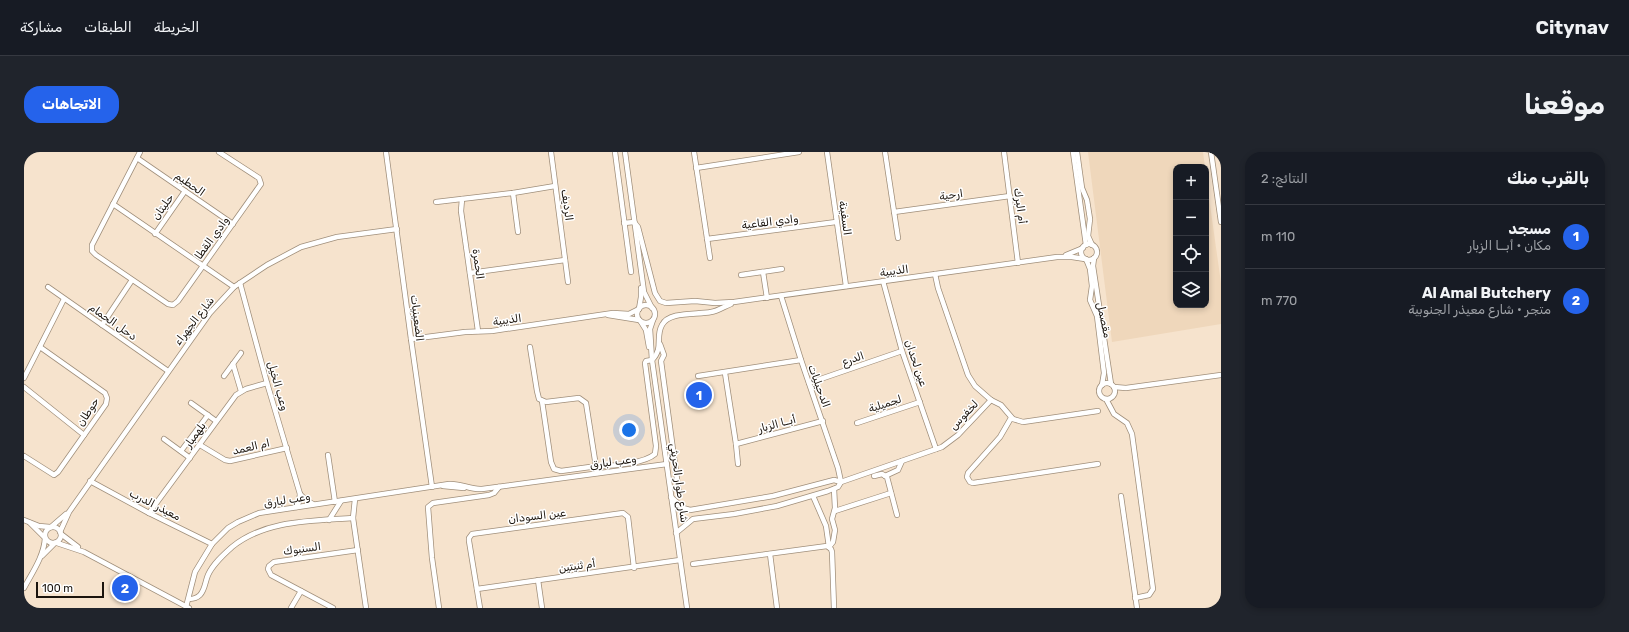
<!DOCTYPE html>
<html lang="ar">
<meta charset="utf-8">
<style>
body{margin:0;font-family:Rubik,"Noto Sans Arabic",sans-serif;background:#20242c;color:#f1f3f6;direction:rtl}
.controls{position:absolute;right:12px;top:12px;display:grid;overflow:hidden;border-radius:8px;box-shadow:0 2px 6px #0003}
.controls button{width:36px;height:36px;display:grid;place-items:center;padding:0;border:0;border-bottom:1px solid #363941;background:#171b24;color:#f1f3f6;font:20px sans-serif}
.scale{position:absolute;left:12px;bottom:10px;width:68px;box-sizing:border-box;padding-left:4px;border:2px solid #1b140d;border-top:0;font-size:11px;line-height:14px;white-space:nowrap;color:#1b140d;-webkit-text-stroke:3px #fff;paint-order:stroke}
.you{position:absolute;left:605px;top:278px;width:14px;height:14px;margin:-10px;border:3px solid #fff;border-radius:50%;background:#1a73e8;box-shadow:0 0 0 6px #1a73e833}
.badge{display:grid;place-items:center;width:26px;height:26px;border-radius:50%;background:#2563eb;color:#fff;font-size:13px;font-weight:700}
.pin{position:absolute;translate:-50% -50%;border:2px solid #fff;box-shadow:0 1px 4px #0006}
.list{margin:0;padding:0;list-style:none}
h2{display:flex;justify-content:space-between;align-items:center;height:52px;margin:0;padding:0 16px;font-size:17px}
h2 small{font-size:13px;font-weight:400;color:#9ea1a6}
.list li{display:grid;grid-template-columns:26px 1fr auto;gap:12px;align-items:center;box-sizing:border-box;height:64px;padding:0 16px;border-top:1px solid #363941}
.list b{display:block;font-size:15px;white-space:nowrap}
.list p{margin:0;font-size:13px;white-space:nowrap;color:#9ea1a6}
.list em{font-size:13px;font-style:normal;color:#9ea1a6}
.icon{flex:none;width:22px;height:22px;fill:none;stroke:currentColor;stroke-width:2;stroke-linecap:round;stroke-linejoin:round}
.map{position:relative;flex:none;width:1197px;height:456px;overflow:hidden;direction:ltr;border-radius:16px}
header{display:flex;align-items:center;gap:24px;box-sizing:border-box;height:56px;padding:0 20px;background:#171b24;border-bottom:1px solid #363941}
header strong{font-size:19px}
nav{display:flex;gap:22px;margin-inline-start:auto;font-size:14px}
.intro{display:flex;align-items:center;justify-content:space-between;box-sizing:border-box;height:96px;padding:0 24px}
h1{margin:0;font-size:28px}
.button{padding:10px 18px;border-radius:16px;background:#2563eb;color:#fff;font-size:14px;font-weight:700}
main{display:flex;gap:24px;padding:0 24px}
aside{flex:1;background:#171b24;border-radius:16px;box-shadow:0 2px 6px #0003}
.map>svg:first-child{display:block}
</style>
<header>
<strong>Citynav</strong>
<nav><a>الخريطة</a><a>الطبقات</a><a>مشاركة</a></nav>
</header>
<div class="intro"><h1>موقعنا</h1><a class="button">الاتجاهات</a></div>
<main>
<aside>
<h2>بالقرب منك<small>النتائج: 2</small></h2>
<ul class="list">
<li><span class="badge">1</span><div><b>مسجد</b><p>مكان · أبــا الزبار</p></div><em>110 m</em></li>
<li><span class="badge">2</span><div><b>Al Amal Butchery</b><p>متجر · شارع معيذر الجنوبية</p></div><em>770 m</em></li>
</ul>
</aside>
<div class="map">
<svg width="1197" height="456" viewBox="0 0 1197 456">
<rect width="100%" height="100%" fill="#f6e3cd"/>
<!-- built -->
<path fill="#efd7bb" d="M1064,0H1179L1181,15H1152V153H1182V24L1197,131V172L1088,190Z"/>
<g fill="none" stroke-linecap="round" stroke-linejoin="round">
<defs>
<g id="minor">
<path d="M116,0L68,93V99L72,103L144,152L149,153L154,149L237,32L235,26L195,0"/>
<path d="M362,0L387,187L408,335"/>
<path d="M527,0L544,130"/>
<path d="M591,0L607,120"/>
<path d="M601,0L620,140L628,156"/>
<path d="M670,0L686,106"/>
<path d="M803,0L822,134"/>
<path d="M861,0L874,86"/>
<path d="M980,0L994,111"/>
<path d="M1049,0L1062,93"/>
<path d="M1053,0L1058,36L1063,48L1066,67L1064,84L1068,93"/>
<path d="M1187,0L1197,70"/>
<path d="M113,6L209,72"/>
<path d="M672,16L775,0"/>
<path d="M489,41L494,80"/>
<path d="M438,47L437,59L454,179"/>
<path d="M412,50L489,41L531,34"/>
<path d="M89,52L210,135"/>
<path d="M870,60L986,44"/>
<path d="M600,71L610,70L614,75L631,141L636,149L642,151L671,149L691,151L710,150L1033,105H1048L1061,107"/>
<path d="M131,82L161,39"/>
<path d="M683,87L812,70"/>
<circle cx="1065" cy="100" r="8"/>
<path d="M1042,103L1059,96"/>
<path d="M1070,106L1069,114L1087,232"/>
<path d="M1062,107L1066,117L1068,134L1066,148L1073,164L1080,221L1078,233"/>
<path d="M739,120L743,146"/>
<path d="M446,121L541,108"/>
<path d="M911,122L914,136L944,223L951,234L967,248L977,253L989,267L999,270L1074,259"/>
<path d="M717,123L758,117"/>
<path d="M859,129L878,199L912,297"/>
<path d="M216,131L243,231L276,342L282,348L289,352"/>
<path d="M24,135L144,219"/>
<path d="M757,144L777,208L814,316L817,330"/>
<circle cx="622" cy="162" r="9"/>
<path d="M615,157L617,145V136"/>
<path d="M584,163L615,168"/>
<path d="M629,168L626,177L628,208L663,456"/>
<path d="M617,170L622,178L625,195"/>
<path d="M78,173L108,128"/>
<path d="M387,187L441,180L468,179L589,161L605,162L615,157"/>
<path d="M636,192L640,203L637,209L655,342"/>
<path d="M506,195L513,239L515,247L522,250L555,246L562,251L573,321"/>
<path d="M628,208C640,196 631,185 638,173C645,159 673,163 687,160C694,159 701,154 707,152"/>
<path d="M209,212L217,239"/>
<path d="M701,221L712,292L714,312"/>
<path d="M200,224L217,201"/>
<path d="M674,224L777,208"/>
<path d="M0,226L40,147"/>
<path d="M785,231L878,199"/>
<circle cx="1083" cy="239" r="8"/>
<path d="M0,235L60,283"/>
<path d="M1090,235L1102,236L1197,223"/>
<path d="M1082,247L1090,262L1103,271L1108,282L1129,437L1125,443L1111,446"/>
<path d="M518,249L527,310L530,317L537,319L566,315"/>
<path d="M167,251L192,269"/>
<path d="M987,266L976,285L944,321L943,325L946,330L949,331L1074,312"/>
<path d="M833,271L896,250"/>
<path d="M140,287L166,306"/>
<path d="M712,292L799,269"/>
<path d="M176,293L201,308L206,309L263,296"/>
<path d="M157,299L184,263"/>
<path d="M304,303L311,350"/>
<path d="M0,304L30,323L34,320L82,252L83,246L81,241L16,195"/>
<path d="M576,314C590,314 621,311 631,302L632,294L621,211L622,209L628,208"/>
<path d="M850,324L858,322L863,325L873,363"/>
<path d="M861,324L874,318L878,309"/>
<path d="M66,329L125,361L188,392"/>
<path d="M419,334L440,336"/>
<path d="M789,344L802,374L805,395"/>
<path d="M1097,344L1113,456"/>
<path d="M647,345L659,356L666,358L749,344L810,328L817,330L918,295L934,283L967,248"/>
<path d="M331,347L329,366L342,456"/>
<path d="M272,355L275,350L276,342"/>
<path d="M811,359L867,341"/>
<path d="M125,361L212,243L222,237L243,231"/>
<path d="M0,368L15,374L26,375"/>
<path d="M305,368L317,349"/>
<path d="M6,371L20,385"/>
<circle cx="29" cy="383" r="8"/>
<path d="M27,375L42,362"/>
<path d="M36,380L45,360L186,161L210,135L243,113L277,95L313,85L373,77"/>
<path d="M652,381L669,367L710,362L753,354L804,339L814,335L817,330"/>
<path d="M37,382L54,395"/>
<path d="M33,391L60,400L165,456"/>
<path d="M805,395L809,390L811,378L808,367L811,356L810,337"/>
<path d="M746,402L753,456"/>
<path d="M18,404L31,391"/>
<path d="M669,412L803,394L807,397L808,400L810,456"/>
<path d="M514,428L518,456"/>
<path d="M0,436C8,421 20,404 21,386"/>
<path d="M453,437L656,408"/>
<path d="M165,447C169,447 173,446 176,443C181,438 181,430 184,423C189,412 199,403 208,395C241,368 288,369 329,366"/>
<path d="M162,455L171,420L188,392L204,376L214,370L235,361L425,332C437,331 446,338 458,337L643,312"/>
<path d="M267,456L277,439"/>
<path d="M309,456L247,423L244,417L245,414L250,410L334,398"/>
<path d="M415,456L408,406L404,355L409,351L465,343L470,341L475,335"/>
<path d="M456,456L445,389V386L448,382L599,361L604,365L610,416"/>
</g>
</defs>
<!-- minor casing -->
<use href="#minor" stroke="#a08f7b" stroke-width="6"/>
<!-- minor -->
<use href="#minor" stroke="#fff" stroke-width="4.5"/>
</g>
<g text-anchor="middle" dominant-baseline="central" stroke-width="3" stroke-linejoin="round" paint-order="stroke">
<!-- street labels -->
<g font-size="11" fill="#1b140d" stroke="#fff">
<text transform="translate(166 32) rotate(35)">الحطيم</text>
<text transform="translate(927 43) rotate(-8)">ارحية</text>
<text transform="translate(543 53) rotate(82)">الرديف</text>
<text transform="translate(996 54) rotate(82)">أم البرك</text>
<text transform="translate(139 55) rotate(-55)">حليتان</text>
<text transform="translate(821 66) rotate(82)">السفينة</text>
<text transform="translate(746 70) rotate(-7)">وادي القاعية</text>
<text transform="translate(188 86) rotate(-54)">وادي القطا</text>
<text transform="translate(454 112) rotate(82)">الحمرة</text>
<text transform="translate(870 119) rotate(-8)">الذيبية</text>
<text transform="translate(393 166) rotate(83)">الضعينيات</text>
<text transform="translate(483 168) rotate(-8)">الذيبية</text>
<text transform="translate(1080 168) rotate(78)">مقصمل</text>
<text transform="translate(170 169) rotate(-52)">شارع الجهراء</text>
<text transform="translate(89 170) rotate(35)">دحل الحمام</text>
<text transform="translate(829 207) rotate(-19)">الدرع</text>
<text transform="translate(892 211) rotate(71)">عين لحدان</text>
<text transform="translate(254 234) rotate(74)">وعب الخيل</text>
<text transform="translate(795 234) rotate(70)">الدحيليات</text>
<text transform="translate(861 252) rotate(-18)">لجميلية</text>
<text transform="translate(64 260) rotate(-58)">حوطان</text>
<text transform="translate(940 263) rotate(-46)">لخفوس</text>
<text transform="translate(753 272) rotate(-15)">أبــا الزبار</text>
<text transform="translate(171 283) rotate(-54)">بلهمبار</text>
<text transform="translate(227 295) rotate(-13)">ام العمد</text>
<text transform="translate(589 310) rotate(-8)">وعب لبارق</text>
<text transform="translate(655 331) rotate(82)">شارع طوار الحريثي</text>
<text transform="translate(263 348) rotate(-9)">وعب لبارق</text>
<text transform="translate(131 353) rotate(27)">معيذر الدرب</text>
<text transform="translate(513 364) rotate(-7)">عين السودان</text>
<text transform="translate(278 397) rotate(-8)">السنبوك</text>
<text transform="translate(553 414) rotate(-8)">أم ثنيتين</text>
</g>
</g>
</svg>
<div class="controls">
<button>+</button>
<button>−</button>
<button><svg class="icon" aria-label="locate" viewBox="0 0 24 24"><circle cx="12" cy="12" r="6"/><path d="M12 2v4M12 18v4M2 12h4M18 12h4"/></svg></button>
<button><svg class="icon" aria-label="layers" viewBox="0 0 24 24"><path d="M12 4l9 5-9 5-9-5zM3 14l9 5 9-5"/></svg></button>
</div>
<div class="scale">100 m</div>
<div class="you"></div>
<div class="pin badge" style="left:675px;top:243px">1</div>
<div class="pin badge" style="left:101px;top:436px">2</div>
</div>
</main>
